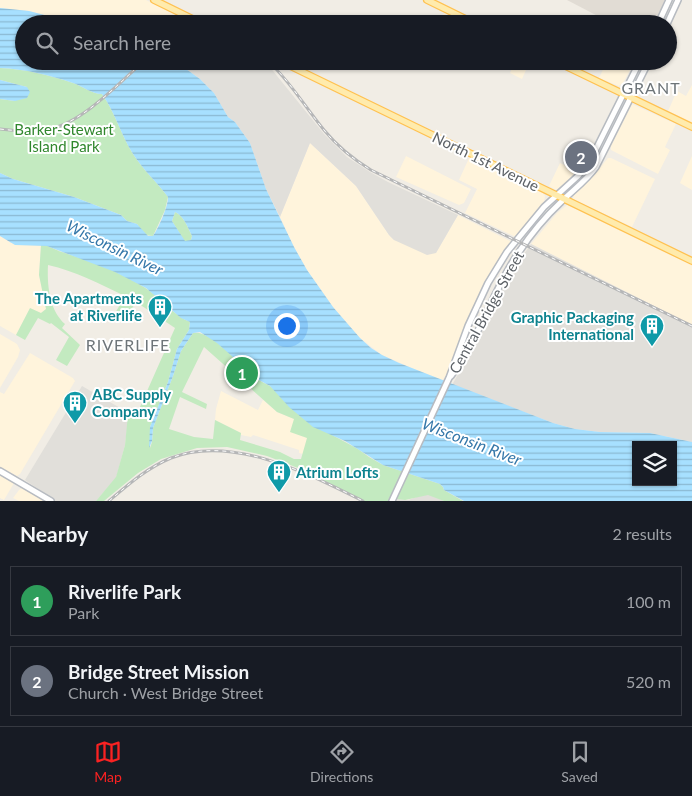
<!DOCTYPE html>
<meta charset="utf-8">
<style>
body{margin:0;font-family:Lato,sans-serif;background:#20242c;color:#f1f3f6}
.controls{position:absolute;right:15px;bottom:15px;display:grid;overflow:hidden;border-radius:0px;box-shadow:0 1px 4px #0004}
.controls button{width:45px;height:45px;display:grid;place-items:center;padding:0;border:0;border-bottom:1px solid #363941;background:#171b24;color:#f1f3f6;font:25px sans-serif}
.you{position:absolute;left:286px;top:325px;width:18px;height:18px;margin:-12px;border:4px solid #fff;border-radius:50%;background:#1a73e8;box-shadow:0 0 0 8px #1a73e833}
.badge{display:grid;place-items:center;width:32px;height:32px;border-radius:50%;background:#fa2222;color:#fff;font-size:16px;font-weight:700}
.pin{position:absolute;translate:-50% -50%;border:2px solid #fff;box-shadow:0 1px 5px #0006}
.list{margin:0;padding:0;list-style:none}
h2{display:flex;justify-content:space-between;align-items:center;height:65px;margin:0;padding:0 20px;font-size:21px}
h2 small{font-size:16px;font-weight:400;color:#9ea1a6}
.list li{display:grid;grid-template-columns:32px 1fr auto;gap:15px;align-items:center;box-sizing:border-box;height:70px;margin:0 10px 10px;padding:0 10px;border:1px solid #363941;border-radius:0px}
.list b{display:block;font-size:19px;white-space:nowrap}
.list p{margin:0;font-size:16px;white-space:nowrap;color:#9ea1a6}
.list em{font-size:16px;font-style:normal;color:#9ea1a6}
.icon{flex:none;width:28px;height:28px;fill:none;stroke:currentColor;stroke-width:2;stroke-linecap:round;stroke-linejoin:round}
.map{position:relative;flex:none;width:692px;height:501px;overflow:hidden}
.search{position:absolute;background:#171b24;box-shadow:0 1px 4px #0004;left:15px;right:15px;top:15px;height:55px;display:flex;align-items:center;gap:12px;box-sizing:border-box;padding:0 18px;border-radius:28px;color:#9ea1a6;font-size:19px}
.sheet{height:225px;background:#171b24}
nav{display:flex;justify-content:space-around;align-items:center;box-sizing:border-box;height:70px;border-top:1px solid #363941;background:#171b24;font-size:14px;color:#9ea1a6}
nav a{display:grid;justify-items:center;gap:2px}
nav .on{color:#fa2222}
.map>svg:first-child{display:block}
</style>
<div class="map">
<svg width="692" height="501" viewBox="0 0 692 501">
<defs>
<pattern id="water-rules" width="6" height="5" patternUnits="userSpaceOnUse" patternTransform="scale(1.25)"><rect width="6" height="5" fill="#a7e0ff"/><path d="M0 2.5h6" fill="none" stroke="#8bb9d2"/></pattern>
</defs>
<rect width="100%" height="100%" fill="#f1ede5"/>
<!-- commercial -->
<g fill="#fff4dc">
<path d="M0,0H146L195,24H79L29,11L0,8Z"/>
<path d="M446,13L447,14L468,24H438L442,15Z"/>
<path d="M515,61H530L522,79L510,73Z"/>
<path d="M607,61H635L623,83L619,86L599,78Z"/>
<path d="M692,85V123L668,111L677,91L686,96Z"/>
<path d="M632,104L676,124L665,147L670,150L658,174L611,150V146Z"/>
<path d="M310,143L356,186L389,235L394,240L436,253L458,215L514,243L488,283L453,365L442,381L382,355L360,338L333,307L307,270L294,247L280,217Z"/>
<path d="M406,156L471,189L464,203L459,205L396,177Z"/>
<path d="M470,156L542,192L545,196L544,203L516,237L465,213L477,189L459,180Z"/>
<path d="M692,156V190L680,183Z"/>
<path d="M608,158H611L655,179L632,227L573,199L574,195L589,181Z"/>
<path d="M560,163L579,172L556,190L549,186Z"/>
<path d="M567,205L572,206L692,264V325L531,244L557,213Z"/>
<path d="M0,236L11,243L41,245L39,275L46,309L41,313L30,309L16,335L0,326Z"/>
<path d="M0,334L17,344L20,350L18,357L0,388Z"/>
<path d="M30,353L73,378L75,381L20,474L17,476L0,467V392L4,394Z"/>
<path d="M221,391L258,410L263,400L277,412L294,419L308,438L303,454L299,453V450L253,435L251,437L241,435V433L215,420L216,409Z"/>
<path d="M0,474L14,483L4,500L0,498Z"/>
<path d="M22,488L43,500L42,501H19L13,498L19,490Z"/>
</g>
<!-- industrial -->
<g fill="#e1dfda">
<path d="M175,61H263L269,66L324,134L347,157L370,172L388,182L458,215L436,253L427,255L394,240L389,235L356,186L310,143L280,217L266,189L250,143L235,122L228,117L214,93L200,79Z"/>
<path d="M531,244L692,325V442L650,433L600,432L575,429L553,423L452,385L470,353L504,283Z"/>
<path d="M82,386L129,413L125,445L116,478L96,501H56L25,480Z"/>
<path d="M422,495H432L444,501H396L397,499L408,500Z"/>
</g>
<!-- education -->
<path fill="#e1dcd4" d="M567,0H665L654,24H613Z"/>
<!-- green -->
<g fill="#c3eac0" fill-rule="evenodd">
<path d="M0,68C25,69 49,75 73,83C82,86 92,94 102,94C115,112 121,135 133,154C143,170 157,182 168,197L165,210L153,236L145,235L137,224L127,221L121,215L74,197L13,179L0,173V99L15,101L27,87L0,80Z"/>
<path d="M175,212C184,216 188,228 192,236L191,240L185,242L172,221Z"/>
<path d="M41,245C49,245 55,250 62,252C93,262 127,274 154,294C166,303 175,316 190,322L189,330L177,349L168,382L150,427V448L152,442L153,428L173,376L181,351L193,333C212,329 244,369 259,380C262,382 266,384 270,386L334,436L358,449L369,457L383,465L440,484L443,487L444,490L463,501H444L428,495L405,500L397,499L396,501H363L298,468L267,456L227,447L197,448L161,459L138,473L104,501H96L116,477L125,445L128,414L129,413L136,416L175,328L136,302L124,321L114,315L125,296C100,284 75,271 48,265C47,284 49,310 65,324L62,328L80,345L67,366L56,360L69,337L51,323L50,324L38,318L25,340L16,335L30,308L41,313L46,309L39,275ZM204,347L277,412L294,419L290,432L307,438L301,459H294L280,452L240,440L241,433L215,420L213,439L194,437L169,429L180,397L206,409L207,404L182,392Z"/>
</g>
<!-- water -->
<g fill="url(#water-rules)" fill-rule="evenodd">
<path d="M0,8L29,11L79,24H24V61H175L200,79L214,93L228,117L235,122L250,143L266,189L294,247L307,270L333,307L360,338L371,348L382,355L399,363L553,423L575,429L600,432L650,433L692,442V501H464L444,490L443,487L440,484L383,465L345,441L313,427L289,407L270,386L259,380L217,343L200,332L193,333L181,351L173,376L153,428L152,441L149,448L150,427L168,382L177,349L189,330L190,322L181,318L146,288L115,272L47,246L15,245L0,236V173L13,179L74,197L121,215L127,221L137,224L148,236H153C159,227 168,207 168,197C157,182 143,170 133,154C121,135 115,112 102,94C92,94 82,86 73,83C49,75 25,69 0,68ZM175,212C184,216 188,228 192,236L191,240L185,241L172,221ZM636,445H673V482H636Z"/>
<path d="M0,80L27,87L30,92L27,98L15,101L0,99Z"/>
</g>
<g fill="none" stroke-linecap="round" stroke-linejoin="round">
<defs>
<g id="secondary">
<path d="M658,24L669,0"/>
<path d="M667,24L678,0"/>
<path d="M451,376C480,338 492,291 519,252C531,234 546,216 561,202C573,190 586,181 596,167L649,61"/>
<path d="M0,471L51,501"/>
<path d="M392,501L449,378L468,326L488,283L507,252L544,207L578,176L590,161L640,61"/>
</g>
<g id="primary">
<path d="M154,0L203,24"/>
<path d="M427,0L476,24"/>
<path d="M280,61L692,261"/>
<path d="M555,61L692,127"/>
</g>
</defs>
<!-- secondary casing -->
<use href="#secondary" stroke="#b7bbc1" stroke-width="8"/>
<!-- primary casing -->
<use href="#primary" stroke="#ffc150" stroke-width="8"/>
<!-- secondary -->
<use href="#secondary" stroke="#fff" stroke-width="5"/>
<!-- primary -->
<use href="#primary" stroke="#ffebac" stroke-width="5.5"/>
<defs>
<g id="rail">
<path d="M268,61C290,81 305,107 324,130C338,147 353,159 371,170L692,326"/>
<path d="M0,129C16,131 34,132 50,129C83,122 119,83 144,61"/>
<path d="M109,501C129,484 147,468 171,458C232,434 309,474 363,501"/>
</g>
</defs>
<!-- rail casing -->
<use href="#rail" stroke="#b5b6b7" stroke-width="3"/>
<!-- rail -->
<use href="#rail" stroke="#fff" stroke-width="1" stroke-dasharray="4" stroke-linecap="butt"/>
</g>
<!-- icons -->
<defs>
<symbol id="building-pin" viewBox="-11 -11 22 30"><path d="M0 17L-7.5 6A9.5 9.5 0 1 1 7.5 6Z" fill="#0f9aa8" stroke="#fff"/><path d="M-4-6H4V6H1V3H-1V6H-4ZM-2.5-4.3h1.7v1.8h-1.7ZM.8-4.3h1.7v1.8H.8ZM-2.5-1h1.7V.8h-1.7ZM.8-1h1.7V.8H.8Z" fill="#fff"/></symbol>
</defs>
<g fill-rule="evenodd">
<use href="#building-pin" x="146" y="293" width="28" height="38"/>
<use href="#building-pin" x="638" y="312" width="28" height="38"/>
<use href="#building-pin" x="61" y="389" width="28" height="38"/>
<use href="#building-pin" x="265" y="458" width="28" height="38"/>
</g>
<g text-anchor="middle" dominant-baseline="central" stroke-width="4" stroke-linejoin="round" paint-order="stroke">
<!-- park labels -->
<g font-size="15" fill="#30872d" stroke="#fff">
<text x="64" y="129">Barker-Stewart<tspan x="64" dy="17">Island Park</tspan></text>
</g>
<!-- street labels -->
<g font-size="15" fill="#5d6267" stroke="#fff">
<text transform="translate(486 161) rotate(26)">North 1st Avenue</text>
<text transform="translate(486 312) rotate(-61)">Central Bridge Street</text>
</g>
<!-- culture labels -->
<g font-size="15" font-weight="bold" fill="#0d838f" stroke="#fff" text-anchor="end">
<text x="142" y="298">The Apartments<tspan x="142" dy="17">at Riverlife</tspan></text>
<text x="634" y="317">Graphic Packaging<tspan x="634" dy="17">International</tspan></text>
<text x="92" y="394" text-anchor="start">ABC Supply<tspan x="92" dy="17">Company</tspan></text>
<text x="296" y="472" text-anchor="start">Atrium Lofts</text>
</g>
<!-- neighbourhood labels -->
<g font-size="16" letter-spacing="1" fill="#6e7579" stroke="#fff">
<text x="651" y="87">GRANT</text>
<text x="128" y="344">RIVERLIFE</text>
</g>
<!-- water labels -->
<g font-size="16" font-style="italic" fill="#3477a9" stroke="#fff">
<text transform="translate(115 247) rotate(26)">Wisconsin River</text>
<text transform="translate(472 441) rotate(21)">Wisconsin River</text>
</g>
</g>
</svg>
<div class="controls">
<button><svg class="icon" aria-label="layers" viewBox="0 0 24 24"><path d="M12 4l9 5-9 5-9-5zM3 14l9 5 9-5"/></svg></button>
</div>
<div class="you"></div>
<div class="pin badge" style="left:242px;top:373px;background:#2e9e5b">1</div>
<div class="pin badge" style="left:581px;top:157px;background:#6b7280">2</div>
<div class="search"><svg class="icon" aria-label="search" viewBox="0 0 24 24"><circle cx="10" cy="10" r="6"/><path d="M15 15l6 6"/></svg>Search here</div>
</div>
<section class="sheet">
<h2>Nearby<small>2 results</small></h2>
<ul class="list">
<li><span class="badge" style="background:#2e9e5b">1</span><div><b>Riverlife Park</b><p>Park</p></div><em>100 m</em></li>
<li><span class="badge" style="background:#6b7280">2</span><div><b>Bridge Street Mission</b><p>Church · West Bridge Street</p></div><em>520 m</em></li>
</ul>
</section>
<nav>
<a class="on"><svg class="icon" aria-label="map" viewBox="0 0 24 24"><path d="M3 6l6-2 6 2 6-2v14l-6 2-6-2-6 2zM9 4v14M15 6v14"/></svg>Map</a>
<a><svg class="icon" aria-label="directions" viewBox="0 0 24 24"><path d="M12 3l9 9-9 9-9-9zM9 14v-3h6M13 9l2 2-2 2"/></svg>Directions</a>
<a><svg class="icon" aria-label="saved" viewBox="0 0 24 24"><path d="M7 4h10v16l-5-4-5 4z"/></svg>Saved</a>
</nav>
